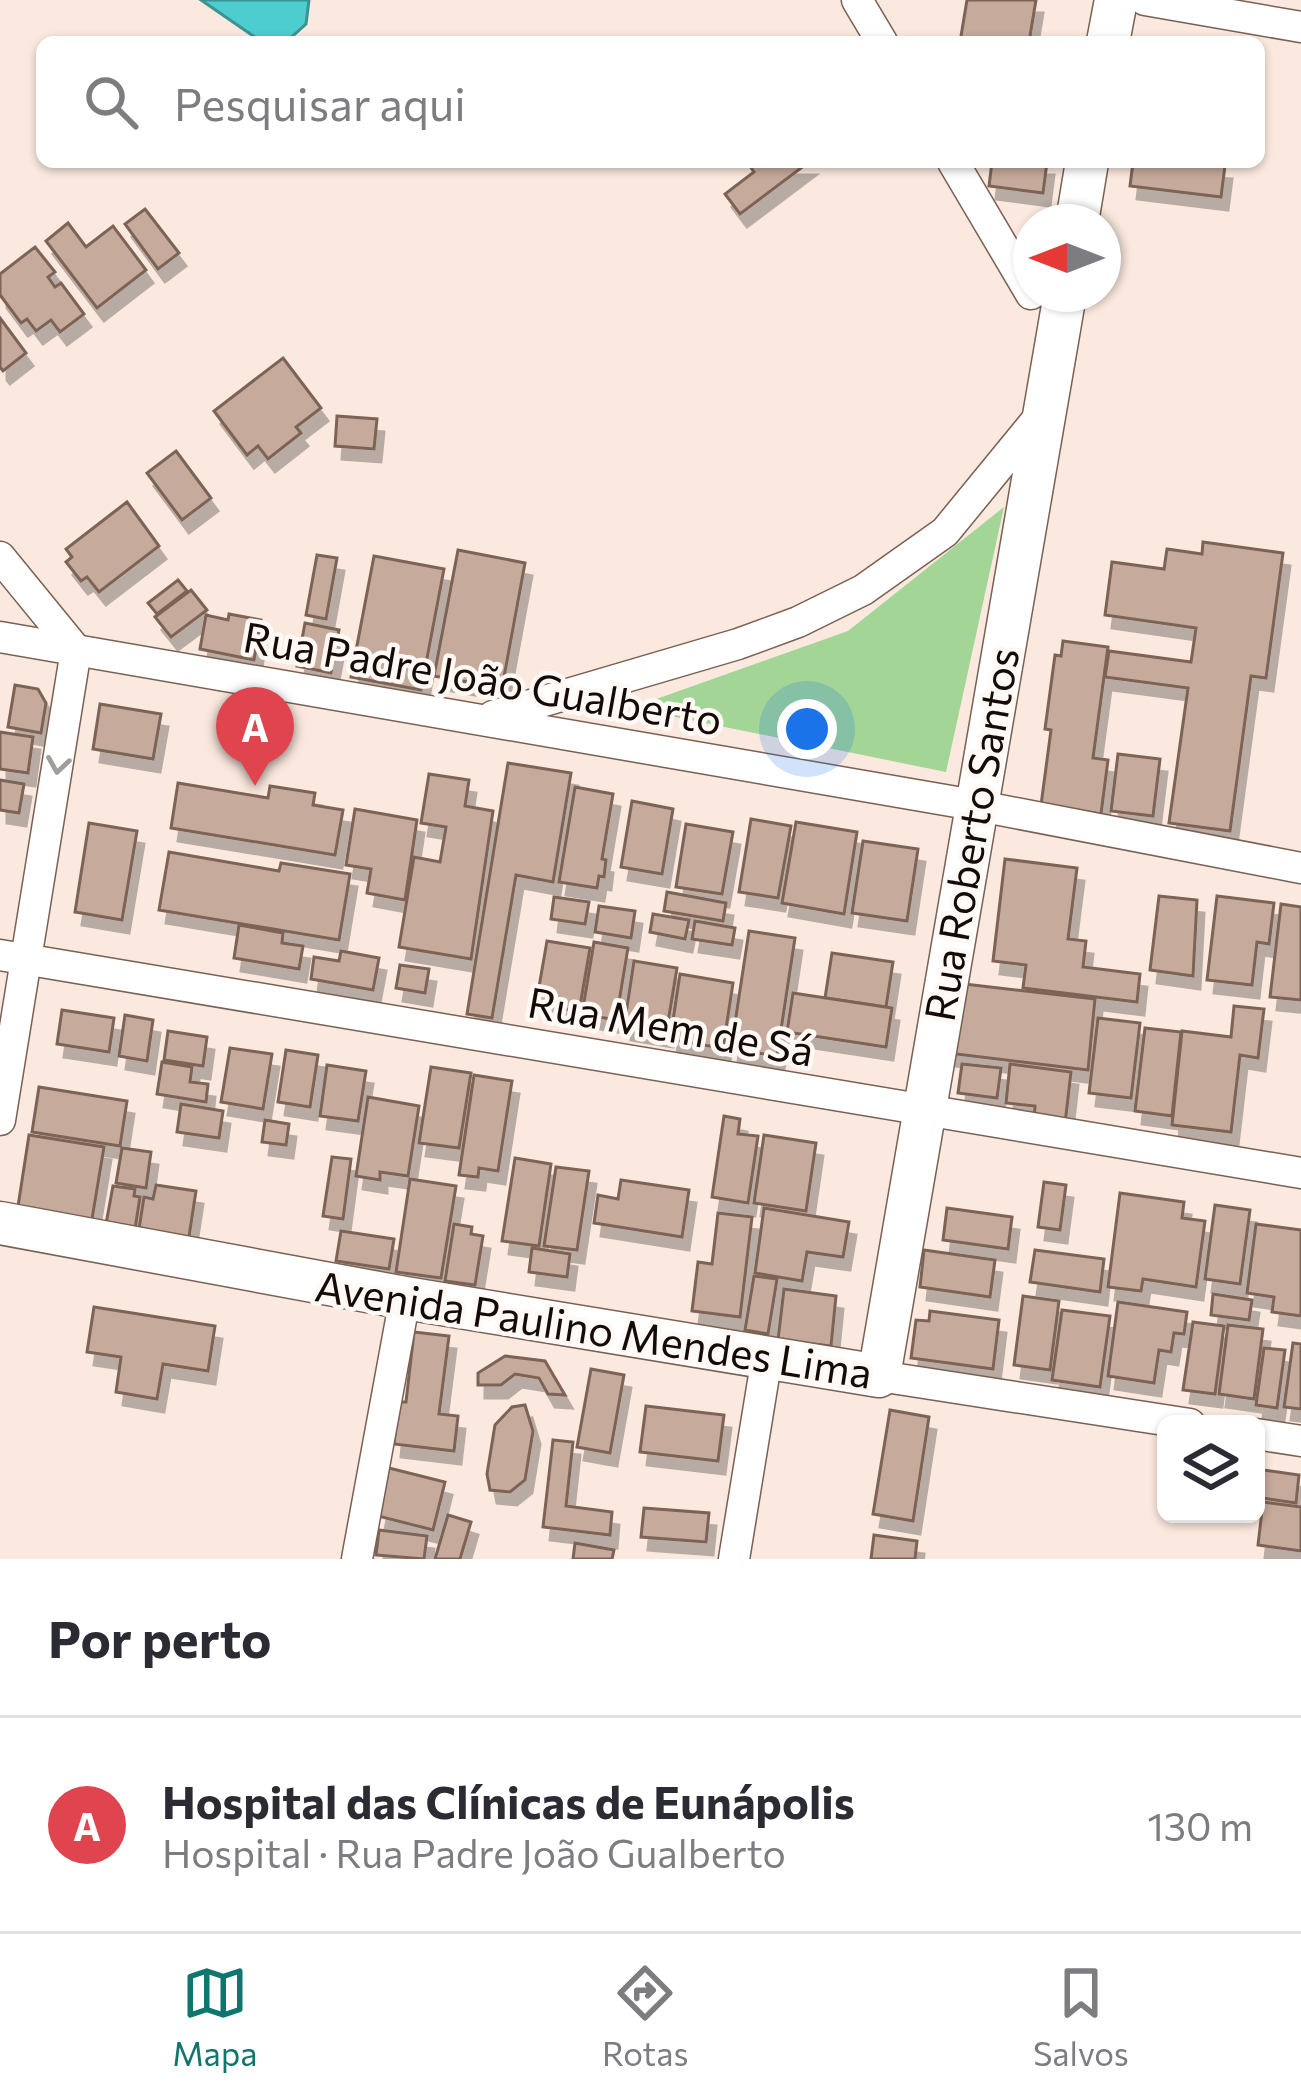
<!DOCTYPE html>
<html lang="pt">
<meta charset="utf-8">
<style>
body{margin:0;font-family:Commissioner,sans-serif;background:#f7f7f7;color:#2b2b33}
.controls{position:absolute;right:36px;bottom:36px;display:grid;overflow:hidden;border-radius:18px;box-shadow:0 3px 9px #0004}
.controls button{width:108px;height:108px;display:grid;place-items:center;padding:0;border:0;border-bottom:3px solid #e1e1e2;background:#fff;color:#2b2b33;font:60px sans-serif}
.compass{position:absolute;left:1013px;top:204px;width:108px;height:108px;border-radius:50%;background:#fff;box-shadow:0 3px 9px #0004;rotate:270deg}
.you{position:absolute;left:807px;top:729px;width:42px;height:42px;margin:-30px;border:9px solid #fff;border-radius:50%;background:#1a73e8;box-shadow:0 0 0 18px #1a73e833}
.badge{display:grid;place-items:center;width:78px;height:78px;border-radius:50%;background:#0f766e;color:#fff;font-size:39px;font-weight:700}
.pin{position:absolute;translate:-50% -99px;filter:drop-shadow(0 3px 6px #0008)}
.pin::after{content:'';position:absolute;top:63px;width:42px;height:36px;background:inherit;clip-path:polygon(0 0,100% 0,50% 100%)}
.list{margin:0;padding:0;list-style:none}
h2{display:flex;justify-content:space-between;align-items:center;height:156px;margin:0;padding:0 48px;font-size:51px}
h2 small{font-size:39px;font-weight:400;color:#7c7c81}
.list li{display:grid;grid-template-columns:78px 1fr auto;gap:36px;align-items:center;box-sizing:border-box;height:216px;padding:0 48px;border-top:3px solid #e1e1e2}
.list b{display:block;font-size:45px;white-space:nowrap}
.list p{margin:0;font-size:39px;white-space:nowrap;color:#7c7c81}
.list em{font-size:39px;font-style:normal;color:#7c7c81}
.icon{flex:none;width:66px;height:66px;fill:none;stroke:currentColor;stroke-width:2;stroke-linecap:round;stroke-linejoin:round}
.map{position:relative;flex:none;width:1301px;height:1559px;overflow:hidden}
.search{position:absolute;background:#fff;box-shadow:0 3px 9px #0004;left:36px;right:36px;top:36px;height:132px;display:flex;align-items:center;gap:30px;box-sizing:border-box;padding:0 42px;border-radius:18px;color:#7c7c81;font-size:45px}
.sheet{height:372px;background:#fff}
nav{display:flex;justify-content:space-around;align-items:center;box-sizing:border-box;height:168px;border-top:3px solid #e1e1e2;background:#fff;font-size:33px;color:#7c7c81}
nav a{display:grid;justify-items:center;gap:6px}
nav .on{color:#0f766e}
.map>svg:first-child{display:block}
</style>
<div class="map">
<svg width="1301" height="1559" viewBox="0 0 1301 1559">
<defs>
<filter id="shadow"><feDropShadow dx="7" dy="13" stdDeviation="0" flood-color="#0004"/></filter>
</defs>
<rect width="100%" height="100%" fill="#fbe9df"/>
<!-- green -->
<path fill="#a2d596" d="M1004,507L946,772L631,708L848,631Z"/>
<!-- water -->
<path fill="#4dcdce" stroke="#3c9392" stroke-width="3" d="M201,0H309L306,24L286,42H262Z"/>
<!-- building -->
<g fill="#c6aa9b" stroke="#7d6456" stroke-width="3" filter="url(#shadow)">
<path d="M967,0H1036L1029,42H960Z"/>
<path d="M747,162H809L740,214L725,194L754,172Z"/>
<path d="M992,162H1047L1043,193L989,186Z"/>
<path d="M1133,162L1225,166L1221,197L1130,186Z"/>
<path d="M145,209L179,253L158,269L125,224Z"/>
<path d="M68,223L86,247L113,226L146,270L97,308L46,241Z"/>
<path d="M35,247L55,272L48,277L55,287L61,283L84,314L60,332L51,320L36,331L27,319L21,323L0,295V274Z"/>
<path d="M0,318L26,353L3,371L0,367Z"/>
<path d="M283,358L321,408L296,427L301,433L268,459L258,446L247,455L214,411Z"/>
<path d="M337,416L377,419L374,449L335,446Z"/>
<path d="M176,451L211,498L182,520L147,473Z"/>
<path d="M127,502L159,546L99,592L87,577L81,581L66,562L72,557L66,549Z"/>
<path d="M1203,542L1283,553L1266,678L1251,676L1230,831L1169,823L1188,688L1105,677L1109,651L1191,662L1196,628L1105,615L1112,562L1164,569L1167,549L1202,554Z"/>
<path d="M458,550L525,563L502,688L434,676Z"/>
<path d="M317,555L337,558L326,619L306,615Z"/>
<path d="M374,556L444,569L421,690L351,677Z"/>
<path d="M178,580L187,591L157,614L148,603Z"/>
<path d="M191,590L207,610L171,637L155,617Z"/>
<path d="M229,614L261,620L254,660L200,649L206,615L228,620Z"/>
<path d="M305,623L339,630L331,673L297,666Z"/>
<path d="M1063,641L1108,647L1093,758L1108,760L1101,814L1041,805L1051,730L1045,729L1055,655L1061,656Z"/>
<path d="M15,685L38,689L46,703L41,733L8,727Z"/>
<path d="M100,704L161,714L153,759L93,749Z"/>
<path d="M0,732L33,737L28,773L0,769Z"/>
<path d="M1118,754L1160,759L1153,816L1111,811Z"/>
<path d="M508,763L571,773L553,882L516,875L492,1018L467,1014Z"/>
<path d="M429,774L469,780L465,806L493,811L471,959L399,947L414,857L440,862L446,827L421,823Z"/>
<path d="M0,780L24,784L19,813L0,810Z"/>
<path d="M178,783L268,798L270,786L315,793L313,805L343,810L335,855L171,828Z"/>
<path d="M575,787L613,794L602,859L606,860L604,877L599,876L597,888L559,882Z"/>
<path d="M632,801L673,809L662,874L621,867Z"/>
<path d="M355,809L417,820L405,900L367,893L371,869L346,865Z"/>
<path d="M751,819L791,826L778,898L739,892Z"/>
<path d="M796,822L857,832L844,914L782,903Z"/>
<path d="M89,823L137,831L122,920L75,912Z"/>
<path d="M686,824L733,832L722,894L676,887Z"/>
<path d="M863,841L918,849L907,921L852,913Z"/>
<path d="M169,852L279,871L281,863L350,874L339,940L159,910Z"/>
<path d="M1005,859L1077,868L1068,939L1086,941L1083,967L1140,974L1137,1002L1023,988L1026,965L993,961Z"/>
<path d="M667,892L726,903L723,921L664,911Z"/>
<path d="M1159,896L1197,900L1193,976L1150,970Z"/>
<path d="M1217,896L1274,903L1269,944L1257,942L1252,985L1207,980Z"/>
<path d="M554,897L589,902L585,924L551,919Z"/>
<path d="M1281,904L1301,907V1000L1270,997Z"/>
<path d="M599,906L635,911L631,938L595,932Z"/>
<path d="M653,914L689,920L685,939L650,932Z"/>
<path d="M695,921L735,928L732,945L692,939Z"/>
<path d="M239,925L283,933L282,943L303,946L299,969L234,958Z"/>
<path d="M749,931L795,938L777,1056L731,1049Z"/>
<path d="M547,941L590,948L579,1012L536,1004Z"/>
<path d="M594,942L628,948L616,1020L582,1014Z"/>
<path d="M341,951L379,958L373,990L311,979L314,957L339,961Z"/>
<path d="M832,953L893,962L886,1007L825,998Z"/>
<path d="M634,961L677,968L666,1034L624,1027Z"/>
<path d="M400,965L429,969L425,993L396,988Z"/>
<path d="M680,974L733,983L723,1048L670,1040Z"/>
<path d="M956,983L1095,999L1088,1070L948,1053Z"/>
<path d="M793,993L892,1008L886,1047L787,1032Z"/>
<path d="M1234,1006L1264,1009L1258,1058L1240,1055L1231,1132L1172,1125L1182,1031L1231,1037Z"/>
<path d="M62,1010L114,1018L109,1052L57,1044Z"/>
<path d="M125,1015L153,1020L147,1061L119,1056Z"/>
<path d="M1098,1018L1140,1023L1131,1098L1089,1093Z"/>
<path d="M1145,1028L1181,1032L1172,1116L1135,1111Z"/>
<path d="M168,1031L207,1037L203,1066L164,1060Z"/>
<path d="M230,1048L272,1054L263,1109L221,1102Z"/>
<path d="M286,1050L318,1055L310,1107L278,1102Z"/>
<path d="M162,1062L192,1067L190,1082L208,1084L206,1102L157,1094Z"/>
<path d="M962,1064L1001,1068L997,1098L958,1093Z"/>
<path d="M1010,1064L1071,1072L1065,1124L1034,1120L1035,1106L1006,1103Z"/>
<path d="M327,1065L366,1071L358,1121L320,1116Z"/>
<path d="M431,1067L471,1073L459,1148L419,1143Z"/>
<path d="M474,1075L512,1081L498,1171L479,1168L478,1177L459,1175Z"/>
<path d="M39,1087L127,1101L120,1146L32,1132Z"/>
<path d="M368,1097L419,1106L408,1176L380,1172V1180L356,1176Z"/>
<path d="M181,1104L223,1111L219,1138L177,1132Z"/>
<path d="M724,1116L740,1119L738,1134L758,1136L748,1203L712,1197Z"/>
<path d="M265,1120L289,1124L286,1145L262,1142Z"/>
<path d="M29,1135L104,1147L91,1225L17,1213Z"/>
<path d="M764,1135L816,1143L806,1211L754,1203Z"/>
<path d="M122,1148L151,1152L146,1188L116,1183Z"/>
<path d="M332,1157L351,1159L343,1219L323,1216Z"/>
<path d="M515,1158L551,1164L539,1246L502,1241Z"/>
<path d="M556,1167L589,1171L577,1250L544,1246Z"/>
<path d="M410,1179L456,1186L441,1278L396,1272Z"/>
<path d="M621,1180L689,1190L682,1237L594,1223L598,1195L618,1199Z"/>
<path d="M1044,1182L1066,1185L1060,1230L1038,1227Z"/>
<path d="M156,1185L196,1191L188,1243L138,1235L144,1197L153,1199Z"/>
<path d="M113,1186L135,1189L134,1196L140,1197L135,1229L106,1224Z"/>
<path d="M1120,1193L1184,1202L1182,1218L1205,1221L1196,1287L1143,1279L1141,1291L1108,1287Z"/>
<path d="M1215,1205L1250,1210L1240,1284L1205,1279Z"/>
<path d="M764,1208L849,1222L843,1257L807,1252L802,1281L755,1273Z"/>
<path d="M947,1208L1012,1217L1008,1249L943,1240Z"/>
<path d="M718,1213L752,1217L740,1317L692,1311L698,1262L712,1264Z"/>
<path d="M454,1224L472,1227L471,1234L483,1236L475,1285L445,1281Z"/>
<path d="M1256,1224L1301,1230V1316L1272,1312L1274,1297L1247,1293Z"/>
<path d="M341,1231L394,1239L389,1269L336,1261Z"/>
<path d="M532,1248L570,1254L567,1277L529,1272Z"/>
<path d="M924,1250L995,1260L990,1297L920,1287Z"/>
<path d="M1035,1250L1104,1259L1100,1292L1030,1282Z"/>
<path d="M754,1276L777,1279L768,1334L745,1330Z"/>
<path d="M784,1289L836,1296L831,1346L778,1340Z"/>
<path d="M1213,1294L1252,1300L1249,1320L1211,1315Z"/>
<path d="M1023,1296L1059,1301L1050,1370L1014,1365Z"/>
<path d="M1118,1302L1187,1312L1184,1334L1174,1333L1171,1352L1159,1350L1154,1383L1108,1376Z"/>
<path d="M94,1307L215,1326L208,1371L163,1364L157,1399L116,1392L121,1357L87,1352Z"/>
<path d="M1062,1310L1110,1316L1100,1387L1052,1380Z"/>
<path d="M930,1311L999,1320L993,1369L911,1358L916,1320L929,1321Z"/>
<path d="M1193,1322L1224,1326L1215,1394L1183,1390Z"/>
<path d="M1228,1325L1263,1329L1254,1399L1219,1394Z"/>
<path d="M414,1332L449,1336L439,1414L458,1416L454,1451L394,1444L398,1402H406Z"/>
<path d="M1293,1343L1301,1344V1409L1284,1407Z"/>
<path d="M1264,1348L1285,1350L1277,1408L1256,1405Z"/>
<path d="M505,1356L545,1361L565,1395L548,1394L539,1378L515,1374L501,1385H478V1373Z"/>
<path d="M591,1369L624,1375L610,1453L577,1447Z"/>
<path d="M525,1405L533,1431L525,1480L510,1492L490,1490L487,1474L495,1425L512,1407Z"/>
<path d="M646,1406L724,1415L718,1461L640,1452Z"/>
<path d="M890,1410L929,1417L913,1521L873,1514Z"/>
<path d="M553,1440L573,1442L566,1506L612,1512L610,1535L543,1527Z"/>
<path d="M389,1468L445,1482L433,1530L378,1516Z"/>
<path d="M1257,1469L1299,1475L1296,1503L1256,1497Z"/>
<path d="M1263,1502L1301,1507V1551L1258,1545Z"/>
<path d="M644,1508L709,1513L706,1542L641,1537Z"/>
<path d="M448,1515L471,1522L460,1559H435Z"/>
<path d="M379,1530L427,1536L424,1559L376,1555Z"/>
<path d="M874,1535L917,1541L915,1559H871Z"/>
<path d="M575,1543L614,1550L612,1559H573Z"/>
</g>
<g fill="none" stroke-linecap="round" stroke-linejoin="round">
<defs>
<g id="minor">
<path d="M857,0L882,42"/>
<path d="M1145,0L1301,27"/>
<path d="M953,162L1031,294"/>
<path d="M0,557L76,650"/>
<path d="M0,637L974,805L1301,868"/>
<path d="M493,716L738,644L798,622L863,590L945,532L1040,416"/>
<path d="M0,955L1301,1173"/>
<path d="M0,1120L76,650"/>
<path d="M879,1376L1190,1424"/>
<path d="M1256,1434L1301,1441"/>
<path d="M357,1559L405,1298"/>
<path d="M734,1559L767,1357"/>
</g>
<g id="secondary">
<path d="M1108,42L1116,0"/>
<path d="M1077,222L1087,162"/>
<path d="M0,1223L405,1298L879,1376L1065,294"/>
</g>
</defs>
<!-- minor casing -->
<use href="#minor" stroke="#796052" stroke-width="33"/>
<!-- secondary casing -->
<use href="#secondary" stroke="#796052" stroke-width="45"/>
<!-- minor -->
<use href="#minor" stroke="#fff" stroke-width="30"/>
<!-- secondary -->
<use href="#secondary" stroke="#fff" stroke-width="42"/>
</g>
<!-- one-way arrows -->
<defs><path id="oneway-chevron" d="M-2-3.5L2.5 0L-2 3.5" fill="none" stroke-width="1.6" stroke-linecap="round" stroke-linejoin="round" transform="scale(3)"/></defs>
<use stroke="#a19d9b" href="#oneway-chevron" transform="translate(58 765) rotate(99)"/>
<g text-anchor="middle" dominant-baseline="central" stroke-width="9" stroke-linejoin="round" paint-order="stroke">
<!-- street labels -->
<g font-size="42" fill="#140b06" stroke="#fff9f6">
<text transform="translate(483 677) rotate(10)">Rua Padre João Gualberto</text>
<text transform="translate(970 834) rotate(-80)">Rua Roberto Santos</text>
<text transform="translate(671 1025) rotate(10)">Rua Mem de Sá</text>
<text transform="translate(594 1328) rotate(9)">Avenida Paulino Mendes Lima</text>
</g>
</g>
</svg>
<div class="controls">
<button><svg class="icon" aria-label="layers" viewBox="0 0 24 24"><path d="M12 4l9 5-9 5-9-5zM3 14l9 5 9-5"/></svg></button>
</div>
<svg class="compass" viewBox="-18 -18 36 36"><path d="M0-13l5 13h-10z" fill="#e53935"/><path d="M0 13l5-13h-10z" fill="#7c7c81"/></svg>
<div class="you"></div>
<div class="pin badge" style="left:255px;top:786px;background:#e0444e">A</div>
<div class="search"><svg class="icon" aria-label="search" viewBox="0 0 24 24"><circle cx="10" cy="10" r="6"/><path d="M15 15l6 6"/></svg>Pesquisar aqui</div>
</div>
<section class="sheet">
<h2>Por perto<small></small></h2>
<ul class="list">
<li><span class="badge" style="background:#e0444e">A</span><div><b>Hospital das Clínicas de Eunápolis</b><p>Hospital · Rua Padre João Gualberto</p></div><em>130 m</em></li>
</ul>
</section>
<nav>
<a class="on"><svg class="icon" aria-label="map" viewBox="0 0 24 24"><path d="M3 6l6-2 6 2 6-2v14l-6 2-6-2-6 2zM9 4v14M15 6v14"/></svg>Mapa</a>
<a><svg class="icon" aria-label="directions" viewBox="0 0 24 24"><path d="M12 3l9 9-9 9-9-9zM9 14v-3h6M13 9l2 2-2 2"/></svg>Rotas</a>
<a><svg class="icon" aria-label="saved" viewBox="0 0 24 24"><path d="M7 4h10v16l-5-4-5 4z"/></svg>Salvos</a>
</nav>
